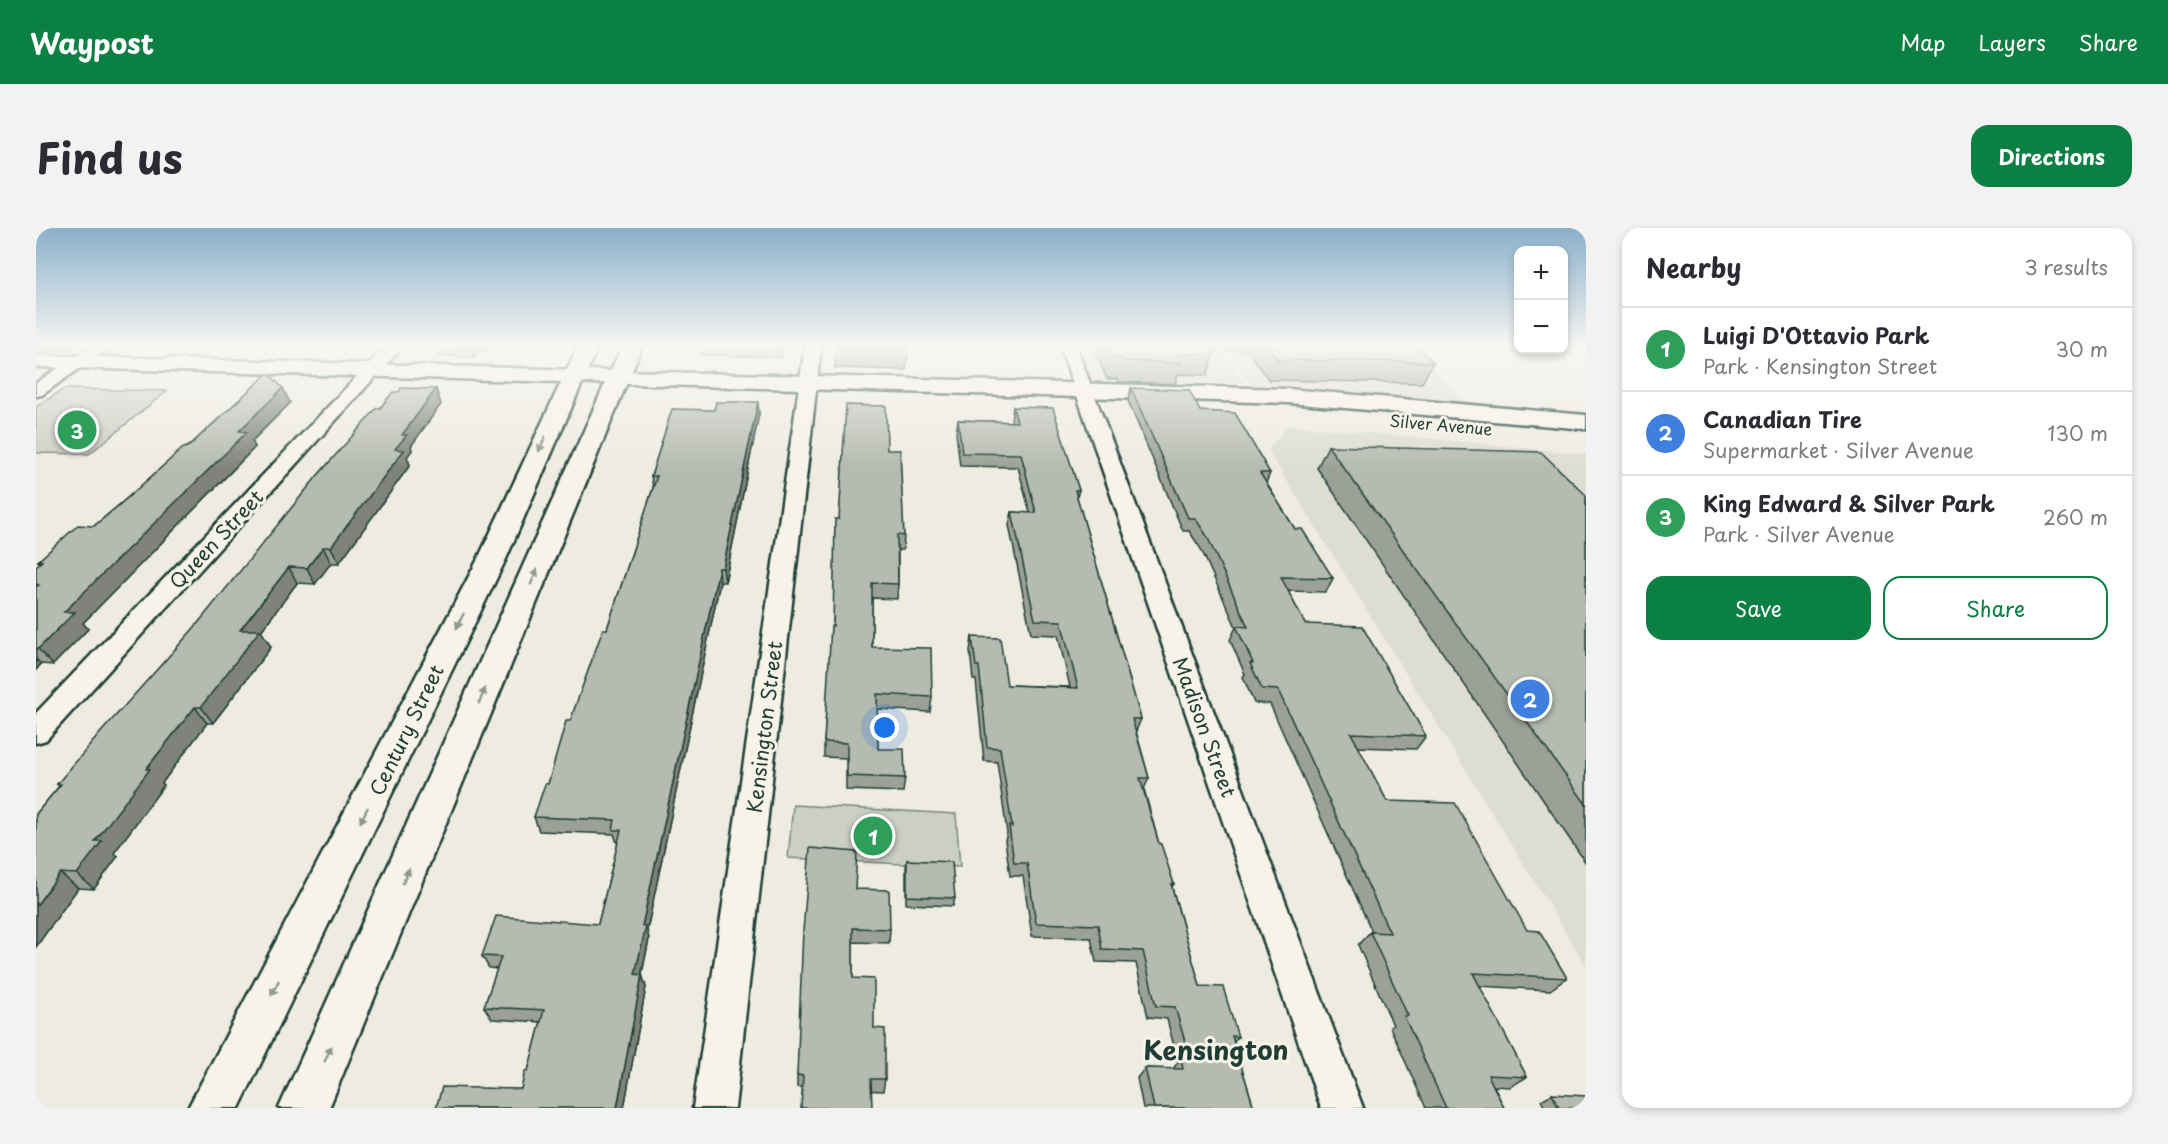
<!DOCTYPE html>
<meta charset="utf-8">
<style>
body{margin:0;font-family:"Playpen Sans",sans-serif;background:#f2f2f3;color:#2b2b33}
.controls{position:absolute;right:18px;top:18px;display:grid;overflow:hidden;border-radius:12px;box-shadow:0 3px 9px #0003}
.controls button{width:54px;height:54px;display:grid;place-items:center;padding:0;border:0;border-bottom:2px solid #e1e1e2;background:#fff;color:#2b2b33;font:30px sans-serif}
.you{position:absolute;left:849px;top:500px;width:21px;height:21px;margin:-15px;border:4px solid #fff;border-radius:50%;background:#1a73e8;box-shadow:0 0 0 9px #1a73e833}
.badge{display:grid;place-items:center;width:39px;height:39px;border-radius:50%;background:#0b8043;color:#fff;font-size:20px;font-weight:700}
.pin{position:absolute;translate:-50% -50%;border:3px solid #fff;box-shadow:0 2px 6px #0006}
.list{margin:0;padding:0;list-style:none}
h2{display:flex;justify-content:space-between;align-items:center;height:78px;margin:0;padding:0 24px;font-size:26px}
h2 small{font-size:20px;font-weight:400;color:#7c7c81}
.list li{display:grid;grid-template-columns:39px 1fr auto;gap:18px;align-items:center;box-sizing:border-box;height:84px;padding:0 24px;border-top:2px solid #e1e1e2}
.list b{display:block;font-size:22px;white-space:nowrap}
.list p{margin:0;font-size:20px;white-space:nowrap;color:#7c7c81}
.list em{font-size:20px;font-style:normal;color:#7c7c81}
.actions{display:flex;gap:12px;padding:18px 24px}
.actions a{flex:1;padding:14px 0;border:2px solid #0b8043;border-radius:18px;text-align:center;font-size:21px;color:#0b8043}
.actions .main{background:#0b8043;color:#fff}
.map{position:relative;flex:none;width:1550px;height:880px;overflow:hidden;border-radius:18px}
header{display:flex;align-items:center;gap:36px;box-sizing:border-box;height:84px;padding:0 30px;background:#0b8043;color:#fff}
header strong{font-size:28px}
nav{display:flex;gap:33px;margin-inline-start:auto;font-size:21px}
.intro{display:flex;align-items:center;justify-content:space-between;box-sizing:border-box;height:144px;padding:0 36px}
h1{margin:0;font-size:42px}
.button{padding:15px 27px;border-radius:18px;background:#0b8043;color:#fff;font-size:21px;font-weight:700}
main{display:flex;gap:36px;padding:0 36px}
aside{flex:1;background:#fff;border-radius:18px;box-shadow:0 3px 9px #0003}
.map>svg:first-child{display:block}
</style>
<header>
<strong>Waypost</strong>
<nav><a>Map</a><a>Layers</a><a>Share</a></nav>
</header>
<div class="intro"><h1>Find us</h1><a class="button">Directions</a></div>
<main>
<div class="map">
<svg width="1550" height="880" viewBox="0 0 1550 880">
<rect width="100%" height="100%" fill="#eeece1"/>
<filter id="ink" filterUnits="userSpaceOnUse"><feTurbulence type="fractalNoise" baseFrequency=".0167" numOctaves="2"/><feDisplacementMap in="SourceGraphic" scale="12" xChannelSelector="R" yChannelSelector="G"/><feConvolveMatrix kernelMatrix="1 2 1 2 8 2 1 2 1" color-interpolation-filters="sRGB"/></filter>
<g filter="url(#ink)">
<!-- built -->
<g fill="#ddddd2">
<path d="M1036,118H1184L1209,156L1048,152Z"/>
<path d="M1190,118H1370L1430,174L1215,157Z"/>
<path d="M1252,197L1550,226V737L1232,222Z"/>
</g>
<!-- green -->
<g fill="#cccfc4" stroke="#76867c" stroke-width="1.5">
<path d="M28,161L131,163L53,226L0,225V179Z"/>
<path d="M757,577L920,586L924,639L752,630Z"/>
</g>
<g fill="none" stroke-linecap="round" stroke-linejoin="round">
<defs>
<g id="street">
<path d="M56,118H75L6,167L0,168V155Z"/>
<path d="M350,118H367L10,512L0,515V485Z"/>
<path d="M769,118H785L699,880H657Z"/>
<path d="M1024,118H1040L1327,880H1285Z"/>
</g>
<path id="secondary" d="M0,127L1252,161L1550,187V201L1252,175L0,139Z"/>
<g id="primary">
<path d="M542,118H562L470,331L203,880H152L442,331Z"/>
<path d="M586,118H606L293,880H243Z"/>
</g>
</defs>
<!-- street casing -->
<use href="#street" stroke="#1f3d34" stroke-width="5"/>
<!-- secondary casing -->
<use href="#secondary" stroke="#1f3d34" stroke-width="5"/>
<!-- primary casing -->
<use href="#primary" stroke="#1f3d34" stroke-width="5"/>
<!-- street -->
<use href="#street" fill="#f7f3e8" fill-rule="evenodd"/>
<!-- secondary -->
<use href="#secondary" fill="#f7f3e8" fill-rule="evenodd"/>
<!-- primary -->
<use href="#primary" fill="#f7f3e8" fill-rule="evenodd"/>
</g>
<!-- wall -->
<g fill="#9ca197" stroke="#1f3d34" stroke-width="1.5">
<path d="M0,118H39L32,122H0Z"/>
<path d="M400,118H452L447,124H442L438,129L403,128Z"/>
<path d="M665,118H748L746,129L666,127Z"/>
<path d="M800,118L872,121L870,142L799,140Z"/>
<path d="M1058,118H1381L1397,134L1386,155L1233,152L1212,123L1175,122L1178,126L1171,147L1142,146L1139,156L1083,154L1082,151H1071L1058,120Z"/>
<path d="M247,160L254,175L216,213L219,219L47,395L52,401L17,437L5,436L0,442V338L4,335L2,333L58,298L153,218Z"/>
<path d="M1095,160L1164,183L1234,245L1230,255L1259,301L1297,350L1290,364L1252,363L1269,396L1390,508L1380,521L1322,519L1351,573L1491,702L1531,750L1514,762L1443,758L1491,849L1474,859L1458,858L1468,880H1390L1354,799L1357,797L1322,717L1334,704H1336L1234,476L1218,475L1207,449L1209,446L1194,412L1200,399L1165,321L1153,303H1147L1092,173Z"/>
<path d="M405,176L375,218L376,222L371,229L374,237L303,335H295L279,356L261,355L225,403L235,419L177,495H171L126,555L128,557L78,625L82,628L58,661L42,660L0,719V586L23,558L21,556Z"/>
<path d="M977,179L1043,262L1041,269L1105,491L1100,503L1113,550L1108,561L1123,616L1138,656L1136,659L1164,758L1202,809L1198,814L1218,880H1107L1101,850L1109,840L1137,841L1142,834L1131,791L1112,789L1100,735L1060,734L1055,710L996,708L987,648H974L969,612L971,605L961,534L948,533L940,452H937L934,423L936,409L971,457L1034,459L1022,407L995,406L973,297L976,284L994,285L982,239L924,238L920,205L922,192L975,194V192Z"/>
<path d="M723,186L689,354H684L611,702L613,711L606,746L610,759L588,880H400L485,861L492,843L505,794L456,791L448,779L461,741L453,740L446,728L562,696L582,615H581L578,606L503,603L498,589L512,556L571,401L617,260L615,248Z"/>
<path d="M1292,218L1550,267V635L1281,240Z"/>
<path d="M851,222L868,308L867,322H862V356L861,371L836,370V419L896,469L894,484L841,481L842,521L869,550L867,564L810,562V530L788,529V514L797,398L803,291Z"/>
<path d="M871,632L919,670L917,678L870,676V639Z"/>
<path d="M819,661L854,701L853,715L817,714V750L838,800L849,851L847,863L761,859V847Z"/>
<path d="M1516,866L1550,880H1509L1505,872Z"/>
</g>
<!-- shaded-wall -->
<g fill="#7f837b" stroke="#1f3d34" stroke-width="1.5">
<path d="M29,118H39L32,122Z"/>
<path d="M435,118H441L442,124L438,129Z"/>
<path d="M445,118H452L447,124Z"/>
<path d="M746,118H748L746,129Z"/>
<path d="M247,160L254,175L216,213L219,219L47,395L52,401L17,437L2,421L28,384L203,203Z"/>
<path d="M400,161L405,176L375,218L376,222L371,229L374,237L303,335L295,319L359,221L366,207Z"/>
<path d="M722,174L723,186L689,354L687,340Z"/>
<path d="M287,319L295,335L279,356L271,340Z"/>
<path d="M253,339L261,355L225,403L235,419L177,495L165,479L204,402Z"/>
<path d="M683,340L684,354L611,702L613,711L603,758L599,746L606,698Z"/>
<path d="M0,431L5,436L0,442Z"/>
<path d="M159,479L171,495L126,555L128,557L78,625L82,628L58,661L41,646L59,613L110,541Z"/>
<path d="M24,645L42,660L0,719V678Z"/>
<path d="M606,747L610,759L588,880H581Z"/>
</g>
<!-- building -->
<g fill="#b5bbb0" stroke="#1f3d34" stroke-width="1.5">
<path d="M800,118H872V121L800,119Z"/>
<path d="M1071,118H1173L1178,126H1140L1145,135L1089,133L1088,131L1076,130Z"/>
<path d="M1231,118H1381L1397,134L1241,132Z"/>
<path d="M232,145L247,160L203,203L211,204L28,384H39L2,421L0,420V359L3,357L0,356V338L6,333H2L42,297L58,298L81,279L146,221L153,218Z"/>
<path d="M365,160L400,161L366,207H371L359,221L368,222L295,319H287L271,340L253,339L204,402H224L165,479H159L110,541H114L59,613H66L41,646L24,645L0,678V586L25,556H21L66,503L158,400L282,247L341,180H344L357,164H363Z"/>
<path d="M1095,160L1153,162L1164,183L1199,185L1234,245H1224L1259,301H1266L1297,350L1245,349L1269,396L1326,398L1390,508L1315,505L1351,573L1419,575L1491,702L1503,703L1531,750L1437,745L1491,849L1452,847L1468,880H1410L1368,788H1372L1334,704L1354,705L1242,462L1226,461L1214,435H1217L1200,398L1212,399L1171,308L1159,290H1152Z"/>
<path d="M680,174H722L687,340H683L606,698H610L599,746L606,747L581,880H400L406,859L485,861L489,843H492L508,782L448,779L465,729L446,728L460,688L562,696L585,602H577L579,592L498,589L509,556H512L530,493H534L567,401H571L621,248H615L636,181L678,182Z"/>
<path d="M810,177L850,178L851,222H864L868,308L861,307L862,356L836,355V419L895,420L896,469L841,466L842,521H868L869,550L811,548V515L788,514L795,398H797L799,291H803Z"/>
<path d="M977,179L1017,180L1043,262H1039L1105,491H1096L1113,550H1104L1123,616H1125L1138,656H1135L1164,758L1187,759L1202,809L1196,808L1218,880H1118L1109,840L1147,841L1145,831H1154L1139,779L1120,778L1107,723L1066,721L1062,697L1000,695L991,635H978L973,598L976,599L964,520L951,519L943,438H940L936,409L964,410L971,457L1042,460L1025,393L999,392L976,284L1000,285L985,226L926,225L922,192L981,194Z"/>
<path d="M1292,218L1505,224L1550,267V576Z"/>
<path d="M774,620L821,624L819,661L853,662L854,701L817,700V750L838,751V800L849,801V851H835L836,880H765L767,848L761,847L767,703Z"/>
<path d="M871,632L916,634L919,670L871,668Z"/>
<path d="M1516,866L1550,868V880H1523Z"/>
</g>
<!-- one-way arrows -->
<defs><path id="oneway-solid" d="M-6-.8H1V-3.2L6.5 0L1 3.2V.8H-6Z" transform="scale(1.5)"/></defs>
<g fill="#8b988e">
<use href="#oneway-solid" transform="translate(506 216) rotate(114)"/>
<use href="#oneway-solid" transform="translate(498 349) rotate(-67)"/>
<use href="#oneway-solid" transform="translate(424 393) rotate(116)"/>
<use href="#oneway-solid" transform="translate(446 468) rotate(-67)"/>
<use href="#oneway-solid" transform="translate(328 587) rotate(116)"/>
<use href="#oneway-solid" transform="translate(370 648) rotate(-67)"/>
<use href="#oneway-solid" transform="translate(239 760) rotate(117)"/>
<use href="#oneway-solid" transform="translate(292 826) rotate(-66)"/>
</g>
</g>
<!-- sky -->
<linearGradient id="sky" x2="0" y2="1"><stop stop-color="#8bb0cb"/><stop offset="0.49" stop-color="#f7f6f2"/><stop offset="1" stop-color="#f7f6f2" stop-opacity="0"/></linearGradient>
<rect width="1550" height="241" fill="url(#sky)"/>
<g text-anchor="middle" dominant-baseline="central" stroke-width="6" stroke-linejoin="round" paint-order="stroke">
<!-- far-street labels -->
<g font-size="16" fill="#1f3d34" stroke="#f7f3e8">
<text transform="translate(1405 196) rotate(5)">Silver Avenue</text>
</g>
<!-- street labels -->
<g font-size="20" fill="#1f3d34" stroke="#f7f3e8">
<text transform="translate(180 311) rotate(-47)">Queen Street</text>
<text transform="translate(728 499) rotate(-83)">Kensington Street</text>
<text transform="translate(1169 499) rotate(70)">Madison Street</text>
<text transform="translate(370 502) rotate(-64)">Century Street</text>
</g>
<!-- near-neighbourhood labels -->
<g font-size="26" font-weight="bold" fill="#1f3d34" stroke="#f7f3e8">
<text x="1180" y="821">Kensington</text>
</g>
</g>
</svg>
<div class="controls">
<button>+</button>
<button>−</button>
</div>
<div class="you"></div>
<div class="pin badge" style="left:837px;top:608px;background:#2e9e5b">1</div>
<div class="pin badge" style="left:1494px;top:471px;background:#3f7fe0">2</div>
<div class="pin badge" style="left:41px;top:202px;background:#2e9e5b">3</div>
</div>
<aside>
<h2>Nearby<small>3 results</small></h2>
<ul class="list">
<li><span class="badge" style="background:#2e9e5b">1</span><div><b>Luigi D'Ottavio Park</b><p>Park · Kensington Street</p></div><em>30 m</em></li>
<li><span class="badge" style="background:#3f7fe0">2</span><div><b>Canadian Tire</b><p>Supermarket · Silver Avenue</p></div><em>130 m</em></li>
<li><span class="badge" style="background:#2e9e5b">3</span><div><b>King Edward &amp; Silver Park</b><p>Park · Silver Avenue</p></div><em>260 m</em></li>
</ul>
<div class="actions"><a class="main">Save</a><a>Share</a></div>
</aside>
</main>
